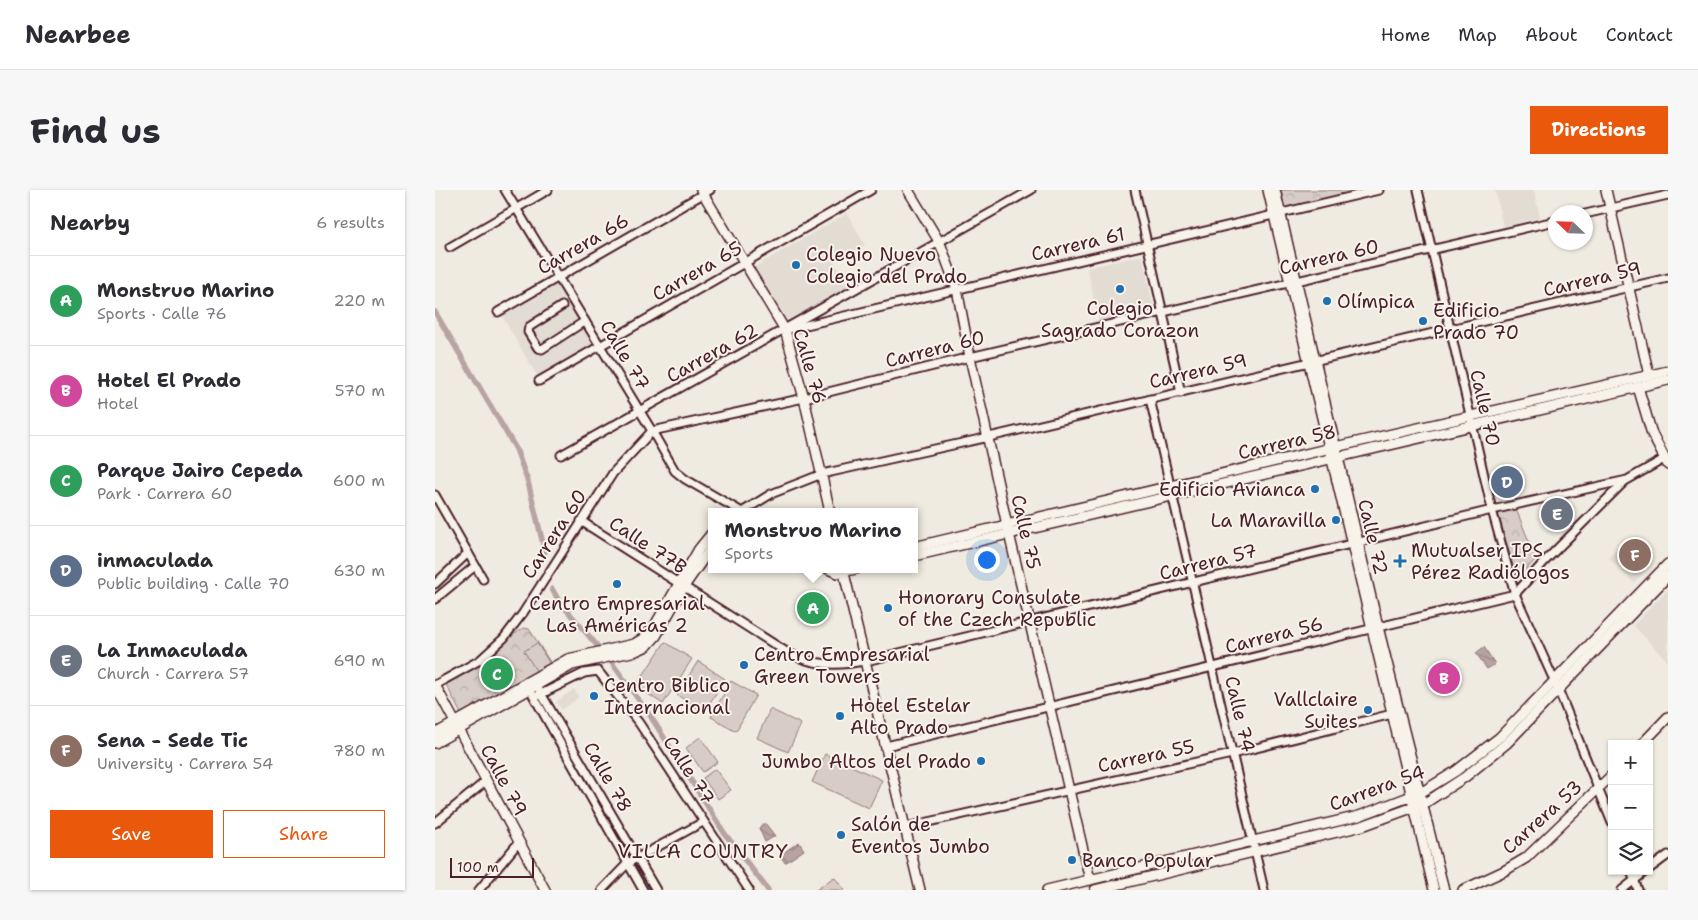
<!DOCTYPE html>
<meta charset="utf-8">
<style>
body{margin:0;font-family:"Shantell Sans",sans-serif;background:#f7f7f7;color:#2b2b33}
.controls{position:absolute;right:15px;bottom:15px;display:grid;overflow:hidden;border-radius:0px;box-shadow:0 1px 4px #0004}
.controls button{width:45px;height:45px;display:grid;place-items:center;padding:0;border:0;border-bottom:1px solid #e1e1e2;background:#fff;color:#2b2b33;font:25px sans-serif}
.compass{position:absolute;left:1113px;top:15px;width:45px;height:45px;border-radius:50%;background:#fff;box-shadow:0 1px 4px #0004;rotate:293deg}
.scale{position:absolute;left:15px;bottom:12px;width:84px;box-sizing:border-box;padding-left:5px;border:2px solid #4a1f2b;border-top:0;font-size:14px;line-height:18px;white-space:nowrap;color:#4a1f2b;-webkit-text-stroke:4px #f7f3e8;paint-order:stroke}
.you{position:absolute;left:551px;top:369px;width:18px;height:18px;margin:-12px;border:4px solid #fff;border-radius:50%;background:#1a73e8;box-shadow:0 0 0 8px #1a73e833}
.badge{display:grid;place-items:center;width:32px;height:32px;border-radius:50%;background:#ea580c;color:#fff;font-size:16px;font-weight:700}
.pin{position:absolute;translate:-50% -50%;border:2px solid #fff;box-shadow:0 1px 5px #0006}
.popup{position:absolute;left:273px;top:318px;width:210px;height:65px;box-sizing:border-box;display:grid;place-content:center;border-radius:0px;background:#fff;filter:drop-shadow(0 1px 4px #0005);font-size:16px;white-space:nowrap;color:#7c7c81}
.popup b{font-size:19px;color:#2b2b33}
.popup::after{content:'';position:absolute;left:50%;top:100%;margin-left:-10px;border:10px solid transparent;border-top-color:#fff}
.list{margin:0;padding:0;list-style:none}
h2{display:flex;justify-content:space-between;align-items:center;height:65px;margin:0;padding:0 20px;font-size:21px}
h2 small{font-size:16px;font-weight:400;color:#7c7c81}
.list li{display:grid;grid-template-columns:32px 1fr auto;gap:15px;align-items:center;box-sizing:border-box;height:90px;padding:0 20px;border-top:1px solid #e1e1e2}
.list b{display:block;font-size:19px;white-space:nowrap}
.list p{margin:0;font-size:16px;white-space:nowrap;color:#7c7c81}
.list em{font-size:16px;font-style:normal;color:#7c7c81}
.actions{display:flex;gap:10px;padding:15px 20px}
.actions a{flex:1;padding:11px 0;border:1px solid #ea580c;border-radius:0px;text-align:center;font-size:18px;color:#ea580c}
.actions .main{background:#ea580c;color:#fff}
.icon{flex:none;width:28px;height:28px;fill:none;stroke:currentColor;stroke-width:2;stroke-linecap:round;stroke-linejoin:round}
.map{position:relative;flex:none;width:1233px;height:700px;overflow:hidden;border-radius:0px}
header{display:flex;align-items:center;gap:30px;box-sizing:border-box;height:70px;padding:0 25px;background:#fff;border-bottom:1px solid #e1e1e2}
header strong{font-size:24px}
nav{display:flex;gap:28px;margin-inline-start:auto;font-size:18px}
.intro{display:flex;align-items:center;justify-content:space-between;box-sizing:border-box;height:120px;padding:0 30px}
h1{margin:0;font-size:35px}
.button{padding:12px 22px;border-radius:0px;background:#ea580c;color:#fff;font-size:18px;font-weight:700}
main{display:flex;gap:30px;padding:0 30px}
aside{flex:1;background:#fff;border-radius:0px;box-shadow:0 1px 4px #0004}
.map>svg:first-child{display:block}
</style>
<header>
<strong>Nearbee</strong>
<nav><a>Home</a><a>Map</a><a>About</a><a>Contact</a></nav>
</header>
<div class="intro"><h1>Find us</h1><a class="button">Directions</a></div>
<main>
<aside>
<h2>Nearby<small>6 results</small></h2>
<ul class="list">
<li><span class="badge" style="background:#2e9e5b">A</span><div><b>Monstruo Marino</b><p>Sports · Calle 76</p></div><em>220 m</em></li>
<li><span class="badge" style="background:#d1479c">B</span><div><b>Hotel El Prado</b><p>Hotel</p></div><em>570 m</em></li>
<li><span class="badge" style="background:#2e9e5b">C</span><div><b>Parque Jairo Cepeda</b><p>Park · Carrera 60</p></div><em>600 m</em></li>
<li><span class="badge" style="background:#5c6f8a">D</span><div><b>inmaculada</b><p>Public building · Calle 70</p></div><em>630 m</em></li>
<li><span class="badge" style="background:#6b7280">E</span><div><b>La Inmaculada</b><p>Church · Carrera 57</p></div><em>690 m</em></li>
<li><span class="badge" style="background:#8d6e63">F</span><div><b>Sena - Sede Tic</b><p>University · Carrera 54</p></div><em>780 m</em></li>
</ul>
<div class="actions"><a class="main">Save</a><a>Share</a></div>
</aside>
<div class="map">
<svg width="1233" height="700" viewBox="0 0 1233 700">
<defs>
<pattern id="park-crowns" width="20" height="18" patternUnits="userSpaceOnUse" patternTransform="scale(1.25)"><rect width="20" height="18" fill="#d8cdc6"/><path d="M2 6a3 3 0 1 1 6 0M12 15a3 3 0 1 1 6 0" fill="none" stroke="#bbb0aa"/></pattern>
<pattern id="water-waves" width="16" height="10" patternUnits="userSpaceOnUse" patternTransform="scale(1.25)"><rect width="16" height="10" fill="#b7a4a2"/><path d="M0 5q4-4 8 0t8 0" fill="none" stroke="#978584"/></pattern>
</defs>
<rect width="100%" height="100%" fill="#f0ebe0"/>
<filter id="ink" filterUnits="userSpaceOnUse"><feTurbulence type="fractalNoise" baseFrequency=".02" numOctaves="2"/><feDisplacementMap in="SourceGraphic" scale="10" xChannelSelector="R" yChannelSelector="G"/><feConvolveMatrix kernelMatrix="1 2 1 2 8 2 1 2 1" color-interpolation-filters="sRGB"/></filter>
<g filter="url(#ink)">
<!-- built -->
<g fill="#e3dcd2">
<path d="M1060,0H1099L1105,28L1068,37Z"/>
<path d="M412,23L430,55L399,72L413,97L352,132L318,78Z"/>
<path d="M707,65L719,120L664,132L652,78Z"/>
<path d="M122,94L158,155L105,186L101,184L67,126Z"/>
<path d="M1192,348L1217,373L1199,393L1173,367Z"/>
<path d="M1233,399V472L1198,435Z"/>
<path d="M139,499L144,507L127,520L121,512Z"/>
</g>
<!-- park -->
<g fill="url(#park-crowns)" stroke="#917678">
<path d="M846,0H929L850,19Z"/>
<path d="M1081,319L1101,369L1082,389L1063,323Z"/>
<path d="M88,438L94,439L117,475L27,526L11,494Z"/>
</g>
<!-- garden -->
<g fill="#d8cdc6" stroke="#917678">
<path d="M230,452L257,469L228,514L201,496Z"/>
<path d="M102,453L115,474L102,482L89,461Z"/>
<path d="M263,471L290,489L269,522L242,505Z"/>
<path d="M296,491L321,505L301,541L276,527Z"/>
<path d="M335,519L366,534L353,562L322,548Z"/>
<path d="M265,547L283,572L268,582L251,558Z"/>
<path d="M390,564L447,590L434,618L377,592Z"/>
<path d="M280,579L296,600L283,609L268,588Z"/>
<path d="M399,687L410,700H381Z"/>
</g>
<!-- water -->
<g fill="url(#water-waves)" stroke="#8b6f72">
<path d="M378,404L386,409C387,418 385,421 378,427L368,422Z"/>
<path d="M1049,457L1060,474L1052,479L1041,463Z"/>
<path d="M330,633L340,646L330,652L324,638Z"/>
<path d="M364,652L369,660L350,673L345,665Z"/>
</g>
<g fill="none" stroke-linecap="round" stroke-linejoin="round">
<!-- canal -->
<g stroke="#b7a4a2" stroke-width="5.5">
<path d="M0,122L81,259L93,292L110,362"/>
<path d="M117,399L124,411L177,473L216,527L290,644L333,700"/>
</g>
<defs>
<g id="minor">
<path d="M70,0L217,241L240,281L250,289L307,322L336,304L387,284L554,247L1233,88"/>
<path d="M700,0L746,203"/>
<path d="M983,0L1057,320L1080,404L1123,499L1177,633"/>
<path d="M1150,24L1233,5"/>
<path d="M15,57L113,0"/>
<path d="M127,116L94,137L93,142L103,158L107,159L150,131"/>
<path d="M63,122L275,0"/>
<path d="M350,140L944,0"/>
<path d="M104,191L436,0"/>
<path d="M715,209L829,700"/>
<path d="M126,265L596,0"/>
<path d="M0,305L48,389"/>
<path d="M146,331L353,463C383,477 403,476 435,470L1057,320L1192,290L1229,269"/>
<path d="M0,394L33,363"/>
<path d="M0,409L40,376"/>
<path d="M0,495L45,470L69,448L88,423L178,283L217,241L369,208L535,167L1120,31"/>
<path d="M104,500L221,700"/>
<path d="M98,505L208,700"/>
<path d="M100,507L149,483L163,481L204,533L314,700"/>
<path d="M451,556L1080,404L1110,371L1190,291"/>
<path d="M0,633L51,591"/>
<path d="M471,637L797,564L957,524"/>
<path d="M1214,679L1233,665"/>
<path d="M1196,681L1203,700"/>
<path d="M44,700L84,652"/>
<path d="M167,700L193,673L268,632"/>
<path d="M1187,700L1211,681"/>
</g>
<g id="tertiary">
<path d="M266,0L350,140L369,208L395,322"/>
<path d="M473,0L505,53L522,99L535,167L572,335L655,690"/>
<path d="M1171,0L1214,185"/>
<path d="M1203,197L1217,244L1233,275"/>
<path d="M479,357L900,257L1233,181"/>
<path d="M479,366L1233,190"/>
<path d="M393,379L402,383L421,379"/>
<path d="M408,379L485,700"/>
<path d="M0,495L110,700"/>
<path d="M0,544L133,469L199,454L209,448L219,437L264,359L277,343"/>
<path d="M0,553L137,475L201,461L212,456L221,446L248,398L277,356"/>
<path d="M1207,554L1233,527"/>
<path d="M1028,700L1069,681L1091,668L1177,585"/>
</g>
<g id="secondary">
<path d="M833,0L999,700"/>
<path d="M840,0L943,437L1009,700"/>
<path d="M612,700L924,626L987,602L1021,581L1065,547L1233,374"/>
<path d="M660,700L927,636L990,613L1030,587L1072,553L1233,386"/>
</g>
</defs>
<!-- minor casing -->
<use href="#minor" stroke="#4a1f2b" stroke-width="11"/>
<!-- tertiary casing -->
<use href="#tertiary" stroke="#4a1f2b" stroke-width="12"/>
<!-- secondary casing -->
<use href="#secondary" stroke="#4a1f2b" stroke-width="12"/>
<!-- minor -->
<use href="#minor" stroke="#f7f3e8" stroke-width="7"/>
<!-- tertiary -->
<use href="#tertiary" stroke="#f7f3e8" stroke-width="9"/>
<!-- secondary -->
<use href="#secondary" stroke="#f7f3e8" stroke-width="9"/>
</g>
</g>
<!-- markers -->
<g fill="#1f6fb2" stroke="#f7f3e8" stroke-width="2">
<circle cx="361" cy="75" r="5"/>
<circle cx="685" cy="99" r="5"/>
<circle cx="892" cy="111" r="5"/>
<circle cx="988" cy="131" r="5"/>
<circle cx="880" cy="299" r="5"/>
<circle cx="901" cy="330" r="5"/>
<path d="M962.5 363.5h5v5h5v5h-5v5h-5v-5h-5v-5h5z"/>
<circle cx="182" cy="394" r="5"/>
<circle cx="453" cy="418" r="5"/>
<circle cx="309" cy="475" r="5"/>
<circle cx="159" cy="506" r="5"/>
<circle cx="933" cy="520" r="5"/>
<circle cx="405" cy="526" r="5"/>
<circle cx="546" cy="571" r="5"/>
<circle cx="406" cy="645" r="5"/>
<circle cx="637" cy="670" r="5"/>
</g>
<g text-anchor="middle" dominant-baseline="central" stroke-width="4" stroke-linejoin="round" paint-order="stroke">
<!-- street labels -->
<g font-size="19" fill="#4a1f2b" stroke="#f7f3e8">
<text transform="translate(148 54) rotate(-30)">Carrera 66</text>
<text transform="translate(643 54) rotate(-13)">Carrera 61</text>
<text transform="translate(894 67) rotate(-13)">Carrera 60</text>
<text transform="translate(262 81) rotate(-30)">Carrera 65</text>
<text transform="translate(1157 89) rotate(-13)">Carrera 59</text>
<text transform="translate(500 159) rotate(-14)">Carrera 60</text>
<text transform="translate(277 163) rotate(-29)">Carrera 62</text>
<text transform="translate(190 165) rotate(59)">Calle 77</text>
<text transform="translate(375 176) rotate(74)">Calle 76</text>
<text transform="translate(763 181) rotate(-13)">Carrera 59</text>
<text transform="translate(1050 218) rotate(77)">Calle 70</text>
<text transform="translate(852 252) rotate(-13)">Carrera 58</text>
<text transform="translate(591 342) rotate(77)">Calle 75</text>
<text transform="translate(119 344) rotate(-57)">Carrera 60</text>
<text transform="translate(938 347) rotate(77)">Calle 72</text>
<text transform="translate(213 355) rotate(33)">Calle 77B</text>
<text transform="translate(773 372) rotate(-14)">Carrera 57</text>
<text transform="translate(839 445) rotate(-14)">Carrera 56</text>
<text transform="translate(805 524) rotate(77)">Calle 74</text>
<text transform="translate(711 566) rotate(-12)">Carrera 55</text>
<text transform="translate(254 580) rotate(57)">Calle 77</text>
<text transform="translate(173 587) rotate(60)">Calle 78</text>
<text transform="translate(69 590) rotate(62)">Calle 79</text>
<text transform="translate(942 598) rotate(-20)">Carrera 54</text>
<text transform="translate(1107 627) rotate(-42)">Carrera 53</text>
</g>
<!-- poi labels -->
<g font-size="19" fill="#4a1f2b" stroke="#f7f3e8" text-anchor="start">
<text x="371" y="64">Colegio Nuevo<tspan x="371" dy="22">Colegio del Prado</tspan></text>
<text x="902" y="111">Olímpica</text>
<text x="685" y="118" text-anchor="middle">Colegio<tspan x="685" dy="22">Sagrado Corazon</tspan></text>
<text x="998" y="120">Edificio<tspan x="998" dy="22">Prado 70</tspan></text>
<text x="870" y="299" text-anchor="end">Edificio Avianca</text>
<text x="891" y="330" text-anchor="end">La Maravilla</text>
<text x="976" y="360">Mutualser IPS<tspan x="976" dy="22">Pérez Radiólogos</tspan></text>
<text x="463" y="407">Honorary Consulate<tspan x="463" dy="22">of the Czech Republic</tspan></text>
<text x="182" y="413" text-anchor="middle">Centro Empresarial<tspan x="182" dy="22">Las Américas 2</tspan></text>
<text x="319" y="464">Centro Empresarial<tspan x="319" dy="22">Green Towers</tspan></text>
<text x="169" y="495">Centro Biblico<tspan x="169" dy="22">Internacional</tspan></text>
<text x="923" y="509" text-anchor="end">Vallclaire<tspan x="923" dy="22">Suites</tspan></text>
<text x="415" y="515">Hotel Estelar<tspan x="415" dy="22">Alto Prado</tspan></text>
<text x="536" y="571" text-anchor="end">Jumbo Altos del Prado</text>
<text x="416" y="634">Salón de<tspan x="416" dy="22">Eventos Jumbo</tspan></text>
<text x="647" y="670">Banco Popular</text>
</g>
<!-- neighbourhood labels -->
<g font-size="20" letter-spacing="1" fill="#4a1f2b" stroke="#f7f3e8">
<text x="268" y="661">VILLA COUNTRY</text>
</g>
</g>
</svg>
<div class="controls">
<button>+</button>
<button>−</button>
<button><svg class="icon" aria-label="layers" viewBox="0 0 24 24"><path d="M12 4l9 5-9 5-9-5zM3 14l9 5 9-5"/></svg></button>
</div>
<svg class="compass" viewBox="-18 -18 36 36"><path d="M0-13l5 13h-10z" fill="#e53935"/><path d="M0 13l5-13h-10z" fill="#7c7c81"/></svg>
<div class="scale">100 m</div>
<div class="you"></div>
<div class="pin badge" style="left:378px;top:418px;background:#2e9e5b">A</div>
<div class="popup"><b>Monstruo Marino</b>Sports</div>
<div class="pin badge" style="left:1009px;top:488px;background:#d1479c">B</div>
<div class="pin badge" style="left:62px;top:484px;background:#2e9e5b">C</div>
<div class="pin badge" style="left:1072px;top:292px;background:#5c6f8a">D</div>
<div class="pin badge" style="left:1122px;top:324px;background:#6b7280">E</div>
<div class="pin badge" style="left:1200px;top:365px;background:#8d6e63">F</div>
</div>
</main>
